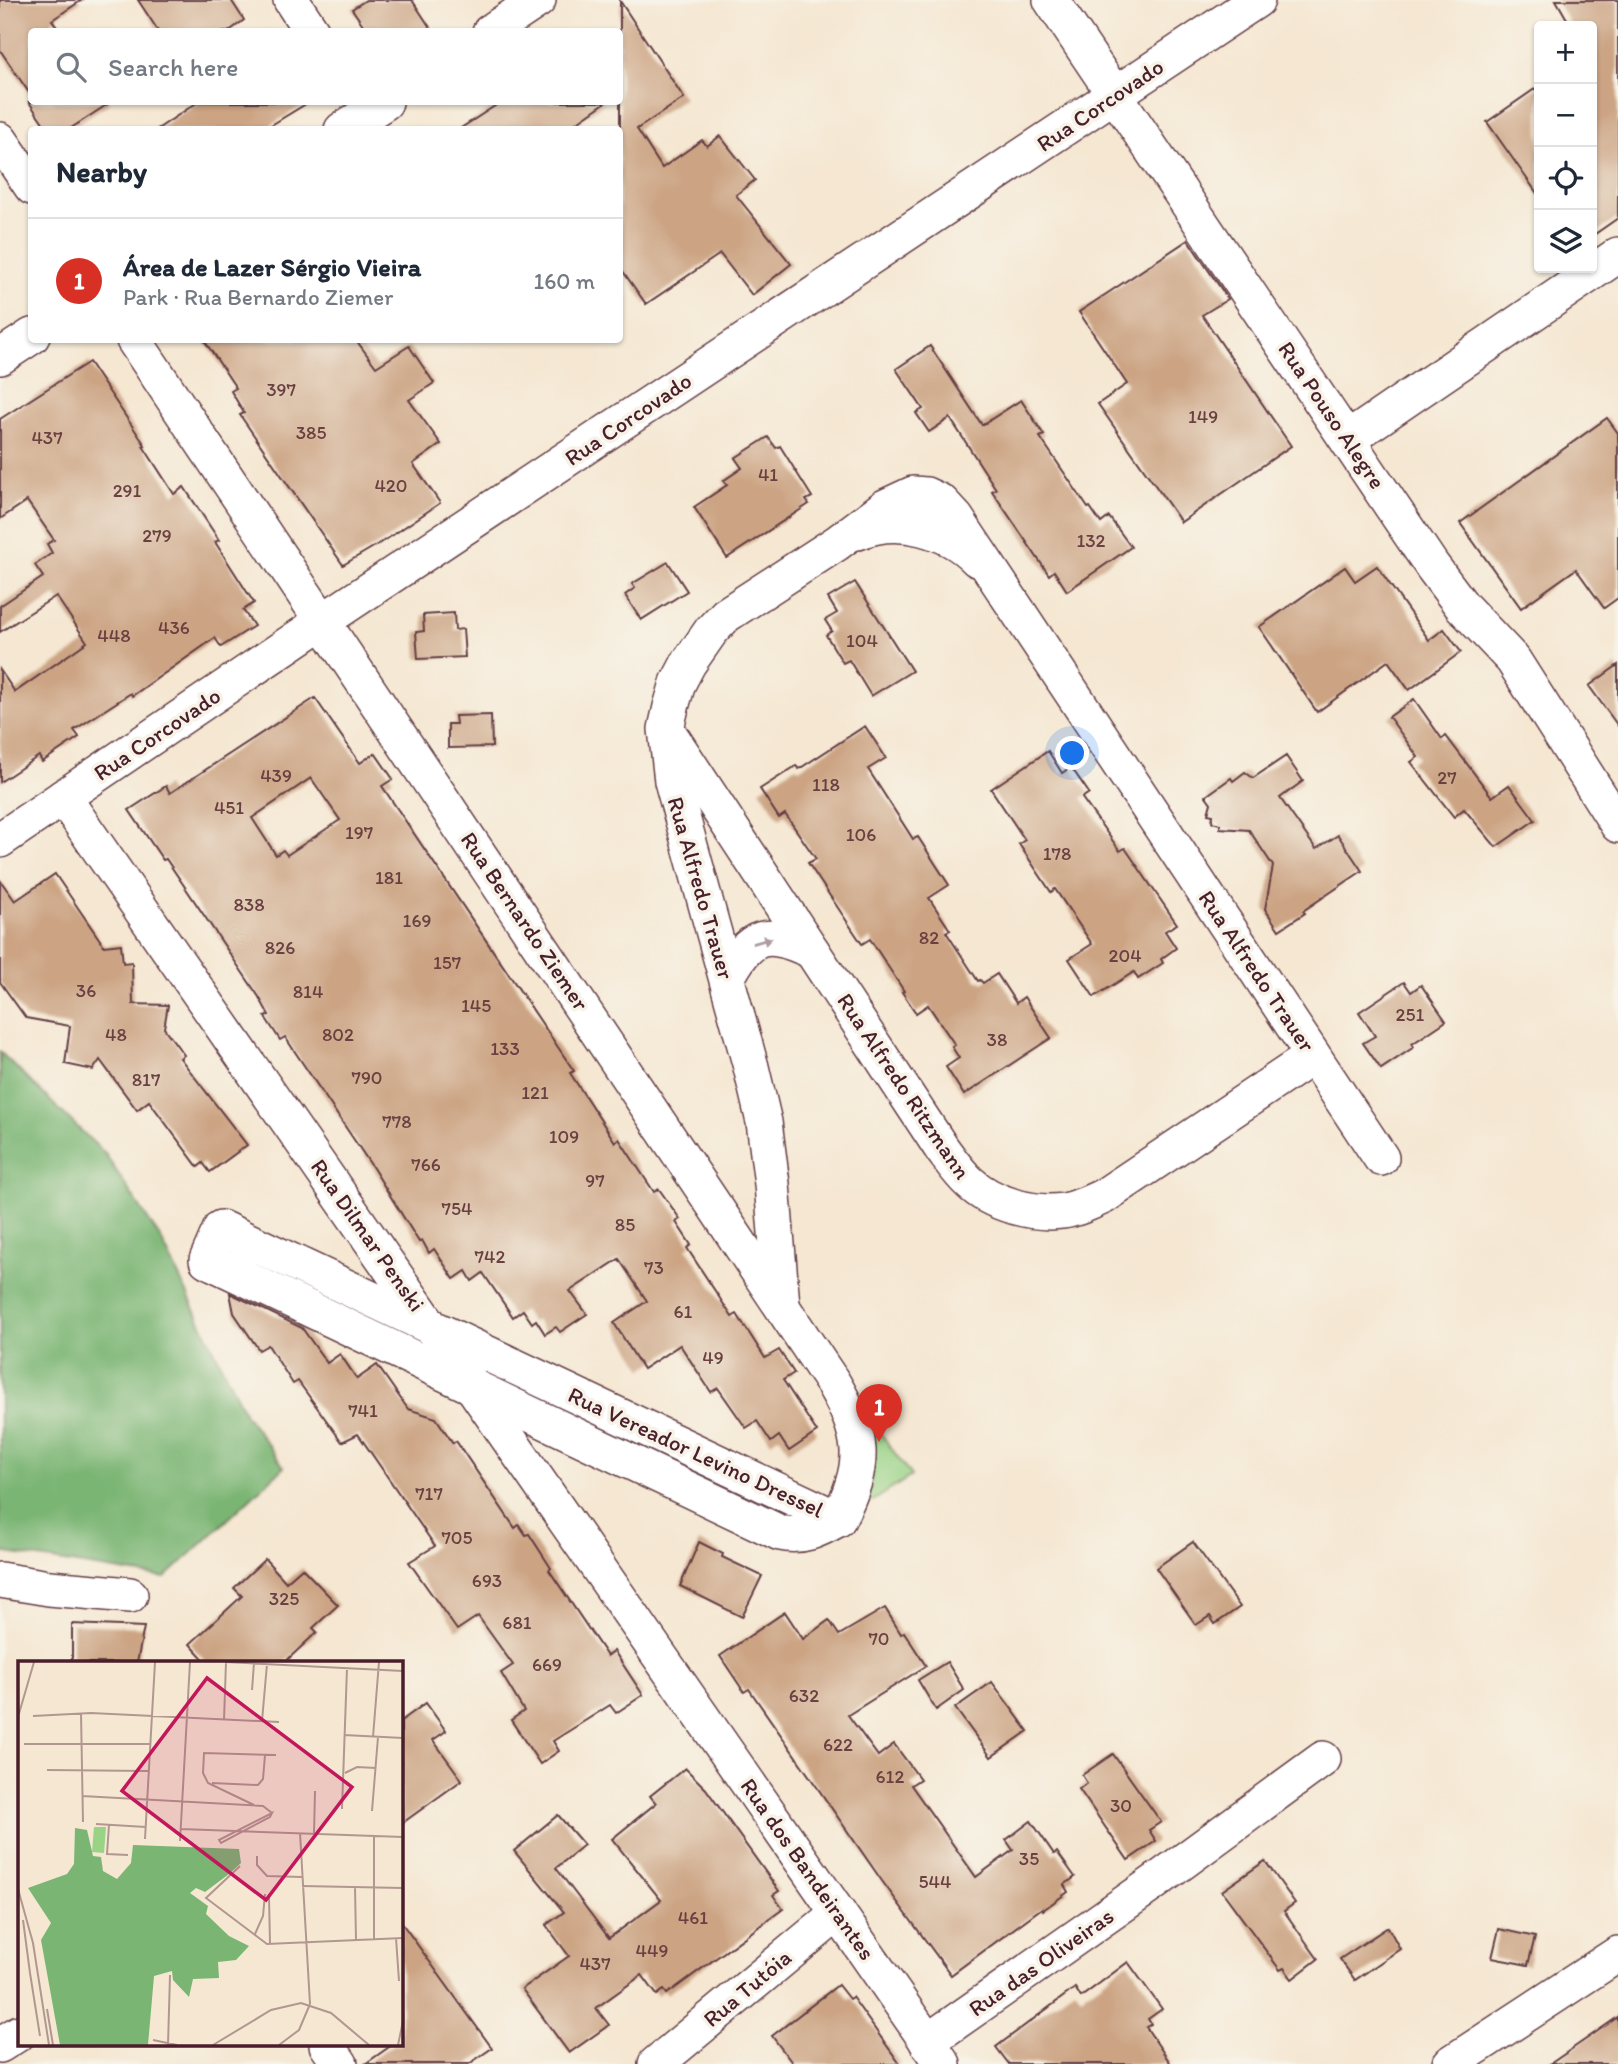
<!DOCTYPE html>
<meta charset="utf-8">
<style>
body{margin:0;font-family:Itim,sans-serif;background:#f6f6f7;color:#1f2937}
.controls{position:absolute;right:21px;top:21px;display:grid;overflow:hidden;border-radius:7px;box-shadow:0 2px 5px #0004}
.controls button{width:63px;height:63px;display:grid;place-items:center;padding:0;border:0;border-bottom:2px solid #e0e1e3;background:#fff;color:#1f2937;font:35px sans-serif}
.you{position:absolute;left:1073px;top:754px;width:24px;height:24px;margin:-18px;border:5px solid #fff;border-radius:50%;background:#1a73e8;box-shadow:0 0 0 10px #1a73e833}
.badge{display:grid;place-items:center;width:46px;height:46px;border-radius:50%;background:#d93025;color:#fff;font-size:23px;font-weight:700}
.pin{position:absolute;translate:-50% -58px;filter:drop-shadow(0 2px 4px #0008)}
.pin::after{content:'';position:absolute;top:37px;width:24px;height:21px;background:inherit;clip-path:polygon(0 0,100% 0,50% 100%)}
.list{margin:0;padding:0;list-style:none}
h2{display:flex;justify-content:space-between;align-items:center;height:91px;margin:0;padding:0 28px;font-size:30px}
h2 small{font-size:23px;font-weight:400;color:#747a83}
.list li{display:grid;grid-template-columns:46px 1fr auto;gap:21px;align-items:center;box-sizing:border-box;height:126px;padding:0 28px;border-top:2px solid #e0e1e3}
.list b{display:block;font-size:26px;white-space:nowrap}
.list p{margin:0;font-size:23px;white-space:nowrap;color:#747a83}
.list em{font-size:23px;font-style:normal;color:#747a83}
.icon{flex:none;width:38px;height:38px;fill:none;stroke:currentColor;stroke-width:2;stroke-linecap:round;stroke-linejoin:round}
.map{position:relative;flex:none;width:1618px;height:2064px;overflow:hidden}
.search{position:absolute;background:#fff;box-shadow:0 2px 5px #0004;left:28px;top:28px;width:595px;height:77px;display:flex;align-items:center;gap:18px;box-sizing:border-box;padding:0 24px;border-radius:7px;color:#747a83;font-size:26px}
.panel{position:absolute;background:#fff;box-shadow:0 2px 5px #0004;left:28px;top:126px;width:595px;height:217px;border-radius:7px}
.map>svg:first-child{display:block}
</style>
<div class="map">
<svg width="1618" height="2064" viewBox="0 0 1618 2064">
<rect width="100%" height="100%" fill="#f7f3e8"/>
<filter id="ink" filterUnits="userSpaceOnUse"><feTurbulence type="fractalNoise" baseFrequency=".0143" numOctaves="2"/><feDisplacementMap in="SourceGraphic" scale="14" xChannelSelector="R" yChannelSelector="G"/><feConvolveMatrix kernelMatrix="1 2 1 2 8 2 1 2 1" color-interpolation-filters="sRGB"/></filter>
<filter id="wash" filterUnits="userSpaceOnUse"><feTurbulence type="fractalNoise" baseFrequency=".00686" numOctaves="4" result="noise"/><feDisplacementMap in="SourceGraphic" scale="28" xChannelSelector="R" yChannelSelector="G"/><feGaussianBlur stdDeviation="1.57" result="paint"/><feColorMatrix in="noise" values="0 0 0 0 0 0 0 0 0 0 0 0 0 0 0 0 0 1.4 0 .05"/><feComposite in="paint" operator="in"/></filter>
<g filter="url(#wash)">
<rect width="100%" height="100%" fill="#f5e7d2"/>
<!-- green -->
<path fill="#99d386" stroke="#727958" stroke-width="2" d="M854,1396L911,1476L859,1510Z"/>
<!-- forest -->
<path fill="#7ab573" stroke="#626a4f" stroke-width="2" d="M0,1052L105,1154L162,1241L245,1414L284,1467L165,1578L0,1552Z"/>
<g id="blocks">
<!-- building -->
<g fill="#cca484" fill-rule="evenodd">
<path d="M0,0H82L52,20L60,32H32V97L0,50Z"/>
<path d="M138,0H231L244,20L228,32H159Z"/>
<path d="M366,0H412L433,32H368L352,9Z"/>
<path d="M1556,0H1618V218L1592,236V26H1571Z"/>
<path d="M620,1L684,98L637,129L662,168L702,140L707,146L720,136L755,180L736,195L791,264L752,295L720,254L646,304L620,267Z"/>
<path d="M1539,86V196L1487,122Z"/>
<path d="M29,102H111L68,130H48Z"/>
<path d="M198,102H309L263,130H156Z"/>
<path d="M501,102H606L566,130H458Z"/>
<path d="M1188,240L1228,299L1202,315L1291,446L1181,522L1098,404L1127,384L1079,312Z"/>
<path d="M204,340H356L376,367L409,346L434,383L409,400L441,444L413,464L440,503L387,539L343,565L240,415L244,413L231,391L236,388Z"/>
<path d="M930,346L982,425L1021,400L1044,435L1040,437L1088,508L1090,507L1101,523L1109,517L1131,547L1067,591L1054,571L1049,575L992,491L996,489L950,418L929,432L916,413L923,409L896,369Z"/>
<path d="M89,362L145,445L143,446L174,494L184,487L219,540L215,542L254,603L243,610L254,626L221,647L215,638L132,696L131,693L74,730L79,737L42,762L39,756L0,782V670L15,692L87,642L56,596L0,632V606L43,577L35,565L52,553L47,544L54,540L27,501L0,519V419Z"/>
<path d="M1607,418L1618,433V598L1604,608L1576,569L1521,608L1460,523Z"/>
<path d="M768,437L776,448L780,446L812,497L806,500L809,504L727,558L694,507L727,485L723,481L742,468L735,458Z"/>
<path d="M668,562L687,591L641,620L625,595L635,588L632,584Z"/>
<path d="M1377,566L1429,640L1444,629L1461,652L1409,690L1388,661L1317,712L1259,627L1345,567L1355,581Z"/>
<path d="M855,582L912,671L871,696L849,660L843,663L826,635L832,631L825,620L837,613L828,598Z"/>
<path d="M454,613L455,630L463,629L465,657L418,659L416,632L424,631L423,615Z"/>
<path d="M1618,665V726L1589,686Z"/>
<path d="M315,698L360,763L375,753L393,779L382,786L574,1071L570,1073L615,1142L619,1139L654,1192L659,1189L680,1219L676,1222L691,1245L687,1248L732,1317L737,1314L765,1358L779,1350L794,1373L783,1380L817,1432L789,1451L779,1436L771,1442L757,1421L746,1428L718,1388L711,1392L680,1345L643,1369L614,1323L647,1301L619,1259L570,1291L587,1314L560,1332L556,1327L545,1334L536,1320L532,1323L523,1310L513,1317L483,1273L472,1281L466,1271L454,1279L434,1249L429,1253L422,1240L419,1242L373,1168L285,1037L280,1040L265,1017L269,1015L259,997L166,859L163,860L129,810L166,786L170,793ZM311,778L340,820L287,855L283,850L276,855L252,818Z"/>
<path d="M1414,699L1442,739L1446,736L1492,797L1509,785L1535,820L1496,847L1464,809L1454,817L1411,762L1418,757L1389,717Z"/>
<path d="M491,715L492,747L448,748V724H456L455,716Z"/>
<path d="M865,726L886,758L868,769L913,839L918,837L949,885L929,898L950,930L946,932L978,981L980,980L983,983L997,974L1016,1003L1024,997L1051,1038L964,1095L946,1067L959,1058L952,1047L955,1045L928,1005L916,1013L902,992L904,991L870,939L862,944L808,863L816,859L785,814L779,818L760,789L796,766L799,769Z"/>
<path d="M1048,751L1062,773L1071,767L1089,793L1082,798L1120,851L1125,848L1177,924L1165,931L1176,948L1161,959L1163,963L1138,979L1134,972L1094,997L1069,959L1092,944L1055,889L1051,892L1019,844L1025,840L991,789Z"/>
<path d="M1286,756L1303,781L1280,798L1316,849L1338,835L1362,871L1303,911L1305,913L1279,930L1265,909L1273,866L1249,830L1220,828V824L1212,822L1213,815L1208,814L1211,803L1206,796L1231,778L1233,781L1245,772L1253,778Z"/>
<path d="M55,874L104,946L121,944L123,963L132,962L133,1004L168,1005L164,1028L184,1055L180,1058L247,1145L210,1172L203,1163L198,1167L149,1101L137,1110L100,1060L93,1070L65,1064L70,1026L26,1018L0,982V880L15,901Z"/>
<path d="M1404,982L1411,992L1421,985L1446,1021L1412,1044L1414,1047L1381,1069L1363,1043L1375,1036L1359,1012Z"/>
<path d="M230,1293L302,1328L327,1363L340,1354L357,1379L377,1365L408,1409L436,1418L453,1443L456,1441L515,1528L519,1525L526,1535L529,1534L551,1568L549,1570L607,1656L614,1651L643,1695L616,1713L610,1705L553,1741L559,1751L540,1764L511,1720L524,1711L501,1673L513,1665L478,1616L457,1630L409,1562L435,1546L358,1434L342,1442L298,1381L293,1384L268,1345L259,1350L234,1313Z"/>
<path d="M699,1542L723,1554L722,1557L762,1576L742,1617L680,1586Z"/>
<path d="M1193,1542L1240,1607L1215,1624L1210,1616L1196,1625L1156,1568Z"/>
<path d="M265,1559L286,1582L302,1568L338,1605L313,1628L317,1632L284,1663H207L190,1644L242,1596L234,1588Z"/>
<path d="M885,1608L901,1634L904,1632L926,1666L848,1715L878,1756L894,1744L920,1779L911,1785L976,1877L1013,1850L1006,1840L1031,1821L1054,1854L1057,1852L1075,1877L1064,1885L1068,1892L1043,1910L1042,1908L951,1975L882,1881L749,1689L744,1692L720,1656L785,1612L803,1639L829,1620L839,1635Z"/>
<path d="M72,1624L144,1627L137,1663H72Z"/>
<path d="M947,1662L964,1690L936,1710L918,1680Z"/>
<path d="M992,1682L1028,1731L991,1757L955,1708Z"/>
<path d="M426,1703L446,1731L433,1740L462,1780L401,1824V1721Z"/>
<path d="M1113,1754L1161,1822L1149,1830L1156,1841L1128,1860L1079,1789L1087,1783L1082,1775Z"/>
<path d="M685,1768L706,1789L779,1891L773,1895L783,1909L667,1994L664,1990L657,1995L642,1975L596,2008L609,2025L569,2053L522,1989L569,1956L546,1925L564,1912L514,1851L558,1815L584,1845L556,1868L609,1938L661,1900L612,1839L656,1803L650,1796Z"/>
<path d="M1265,1861L1295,1903L1284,1911L1318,1959L1292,1979L1284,1968L1280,1970L1222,1891Z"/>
<path d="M401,1922L492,2048L469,2064H365L392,2045H401Z"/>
<path d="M1388,1927L1400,1949L1355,1980L1340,1959Z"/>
<path d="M1499,1929L1535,1937L1528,1965L1492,1958Z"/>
<path d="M1128,1962L1162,2009L1148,2019L1151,2024L1146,2027L1171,2064H1009L996,2047L1075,1988L1081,1997Z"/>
<path d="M838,1985L849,1999L852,1997L900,2064H793L772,2036Z"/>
<path d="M1618,2017V2064H1550L1576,2046Z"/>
</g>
</g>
</g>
<g filter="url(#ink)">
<use href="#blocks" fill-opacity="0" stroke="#643d44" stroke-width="2"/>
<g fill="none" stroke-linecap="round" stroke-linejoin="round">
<defs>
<g id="minor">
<path d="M291,0L312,32"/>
<path d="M1051,0L1432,566L1462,606L1513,660L1618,825"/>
<path d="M490,32L538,0"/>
<path d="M342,130L385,102"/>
<path d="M0,140L32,187"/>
<path d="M134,340L833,1383C864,1436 867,1464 838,1519"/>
<path d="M0,357L32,336"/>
<path d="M1348,439L1618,255"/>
<path d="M858,532C897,515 948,529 977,559"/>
<path d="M668,732L942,1149C951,1161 959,1173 970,1183C992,1204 1033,1215 1063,1211C1077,1209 1091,1202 1104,1196L1313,1056"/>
<path d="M63,797L943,2064"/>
<path d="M0,840L323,621L1257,0"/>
<path d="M727,978C751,932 767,930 812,951"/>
<path d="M221,1228L838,1519C818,1530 803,1538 780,1533L207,1260Z"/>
<path d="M782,1305L772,1184L764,1122L751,1067L672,781L666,729L671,707L678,683L688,664L711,631L726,615L837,543L885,507L913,494L926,495L941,502L956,518L1381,1158"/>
<path d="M0,1580L49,1588L130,1595"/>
<path d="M927,2042L1155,1882L1323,1759"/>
<path d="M0,2045L19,2033"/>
<path d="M327,2045L340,2064"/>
<path d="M656,2064L838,1913"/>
<path d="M1450,2064L1618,1954"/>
</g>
</defs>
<!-- minor casing -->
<use href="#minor" stroke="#643d44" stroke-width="38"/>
<!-- minor -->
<use href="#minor" stroke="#fff" stroke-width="35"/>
</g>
<!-- one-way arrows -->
<defs><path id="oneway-solid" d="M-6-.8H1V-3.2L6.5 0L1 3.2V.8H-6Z" transform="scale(1.75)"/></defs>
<use fill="#ae9aa0" href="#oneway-solid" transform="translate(762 941) rotate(-16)"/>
</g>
<g text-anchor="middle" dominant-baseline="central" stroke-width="7" stroke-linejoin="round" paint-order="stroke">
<!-- number labels -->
<g font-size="19" fill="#6a4041">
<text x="281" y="389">397</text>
<text x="1203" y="416">149</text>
<text x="311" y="432">385</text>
<text x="47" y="437">437</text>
<text x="768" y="474">41</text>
<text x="391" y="485">420</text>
<text x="127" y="490">291</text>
<text x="157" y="535">279</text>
<text x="1091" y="540">132</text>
<text x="174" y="627">436</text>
<text x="114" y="635">448</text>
<text x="862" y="640">104</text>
<text x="276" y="775">439</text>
<text x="1447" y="777">27</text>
<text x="826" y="784">118</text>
<text x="229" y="807">451</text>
<text x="359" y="832">197</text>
<text x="861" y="834">106</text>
<text x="1057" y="853">178</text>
<text x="389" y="877">181</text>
<text x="249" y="904">838</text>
<text x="417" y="920">169</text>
<text x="929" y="937">82</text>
<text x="280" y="947">826</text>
<text x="1125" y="955">204</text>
<text x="447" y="962">157</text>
<text x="86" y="990">36</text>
<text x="308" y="991">814</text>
<text x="476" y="1005">145</text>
<text x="1410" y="1014">251</text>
<text x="116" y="1034">48</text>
<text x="338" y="1034">802</text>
<text x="997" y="1039">38</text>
<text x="505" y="1048">133</text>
<text x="367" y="1077">790</text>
<text x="146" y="1079">817</text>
<text x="535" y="1092">121</text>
<text x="397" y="1121">778</text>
<text x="564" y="1136">109</text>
<text x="426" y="1164">766</text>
<text x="595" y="1180">97</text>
<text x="457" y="1208">754</text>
<text x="625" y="1224">85</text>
<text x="490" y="1256">742</text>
<text x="654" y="1267">73</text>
<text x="683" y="1311">61</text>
<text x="713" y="1357">49</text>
<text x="363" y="1410">741</text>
<text x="429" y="1493">717</text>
<text x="457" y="1537">705</text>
<text x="487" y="1580">693</text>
<text x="284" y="1598">325</text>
<text x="517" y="1622">681</text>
<text x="879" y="1638">70</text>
<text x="547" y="1664">669</text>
<text x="804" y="1695">632</text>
<text x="838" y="1744">622</text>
<text x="890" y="1776">612</text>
<text x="1121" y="1805">30</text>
<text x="1029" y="1858">35</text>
<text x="935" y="1881">544</text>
<text x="693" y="1917">461</text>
<text x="652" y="1950">449</text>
<text x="595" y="1963">437</text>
</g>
<!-- street labels -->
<g font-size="23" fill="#4a1f2b" stroke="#f7f3e8">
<text transform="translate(1100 105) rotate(-34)">Rua Corcovado</text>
<text transform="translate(1332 415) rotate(56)">Rua Pouso Alegre</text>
<text transform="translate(628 419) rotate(-34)">Rua Corcovado</text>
<text transform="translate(157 734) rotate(-34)">Rua Corcovado</text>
<text transform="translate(701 888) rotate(74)">Rua Alfredo Trauer</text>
<text transform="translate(525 921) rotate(56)">Rua Bernardo Ziemer</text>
<text transform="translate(1257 971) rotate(56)">Rua Alfredo Trauer</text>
<text transform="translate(904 1086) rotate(56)">Rua Alfredo Ritzmann</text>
<text transform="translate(368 1235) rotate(55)">Rua Dilmar Penski</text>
<text transform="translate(696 1452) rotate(25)">Rua Vereador Levino Dressel</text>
<text transform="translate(808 1869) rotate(55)">Rua dos Bandeirantes</text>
<text transform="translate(1041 1962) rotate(-35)">Rua das Oliveiras</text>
<text transform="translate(747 1988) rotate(-40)">Rua Tutóia</text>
</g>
</g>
<!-- overview -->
<g transform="translate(18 1661)">
<rect width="385" height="385" fill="#f5e7d2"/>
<path d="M76,166H88L86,192L74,191Z" fill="#99d386"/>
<path d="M57,167L69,169L75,195L83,196L85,210L99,218L113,202L115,184L221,188L223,202L211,213L187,231L178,227L172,232L190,245L188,253L211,275L231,285L218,299L200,301L201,317L175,318L171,336L155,319L154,310L136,315L130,384H42L23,279L33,262L10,227L49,213L56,203Z" fill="#7ab573"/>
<path fill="none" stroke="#b1978f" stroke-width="2" d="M207,1L385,10M234,29L236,2M63,52L65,161M15,55L73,52L261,61M0,56L16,1M206,59L208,1M244,60L249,3M326,74L385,77M355,76L361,1M6,83H133M29,109L131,110M327,112L339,106L358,107M194,122L240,124L245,118L247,94M64,135L245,145L254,152M236,144L190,122L185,112L186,92L258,94M324,148L329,7M354,150L360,76M254,152L252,156L203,182L201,179ZM78,163L128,166M91,164L89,193L110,194M163,168L385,176M282,172L292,343M296,173L297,130M356,175V278M127,178L137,1M162,180L172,1M239,195V204L249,215L284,216M222,205L188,237L249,283L385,277M284,225L385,227M337,226L338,279M0,228L15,282L31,384M251,236L252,283M5,259L12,312M237,273L245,255L247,233M378,277L381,320M12,312L22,375M29,348L35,384M135,379L159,384M150,384L152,314M195,384L253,349L283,342L313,352L351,384M261,384L281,369L292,343M380,384L385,360"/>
<path fill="#c2185b" fill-opacity="0.15" stroke="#c2185b" stroke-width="3.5" d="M189,17L334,126L248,239L104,130Z"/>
<rect width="385" height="385" fill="none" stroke="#4a1f2b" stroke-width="3.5"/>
</g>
</svg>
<div class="controls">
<button>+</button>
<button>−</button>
<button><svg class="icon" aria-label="locate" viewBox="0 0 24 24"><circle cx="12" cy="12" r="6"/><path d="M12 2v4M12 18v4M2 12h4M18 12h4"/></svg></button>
<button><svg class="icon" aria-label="layers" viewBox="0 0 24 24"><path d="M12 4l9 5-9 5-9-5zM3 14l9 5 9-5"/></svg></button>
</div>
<div class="you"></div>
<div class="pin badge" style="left:879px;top:1442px">1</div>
<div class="search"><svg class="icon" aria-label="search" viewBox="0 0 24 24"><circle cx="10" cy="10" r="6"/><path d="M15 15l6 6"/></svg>Search here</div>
<section class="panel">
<h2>Nearby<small></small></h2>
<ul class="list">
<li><span class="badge">1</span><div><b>Área de Lazer Sérgio Vieira</b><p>Park · Rua Bernardo Ziemer</p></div><em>160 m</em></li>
</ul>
</section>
</div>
